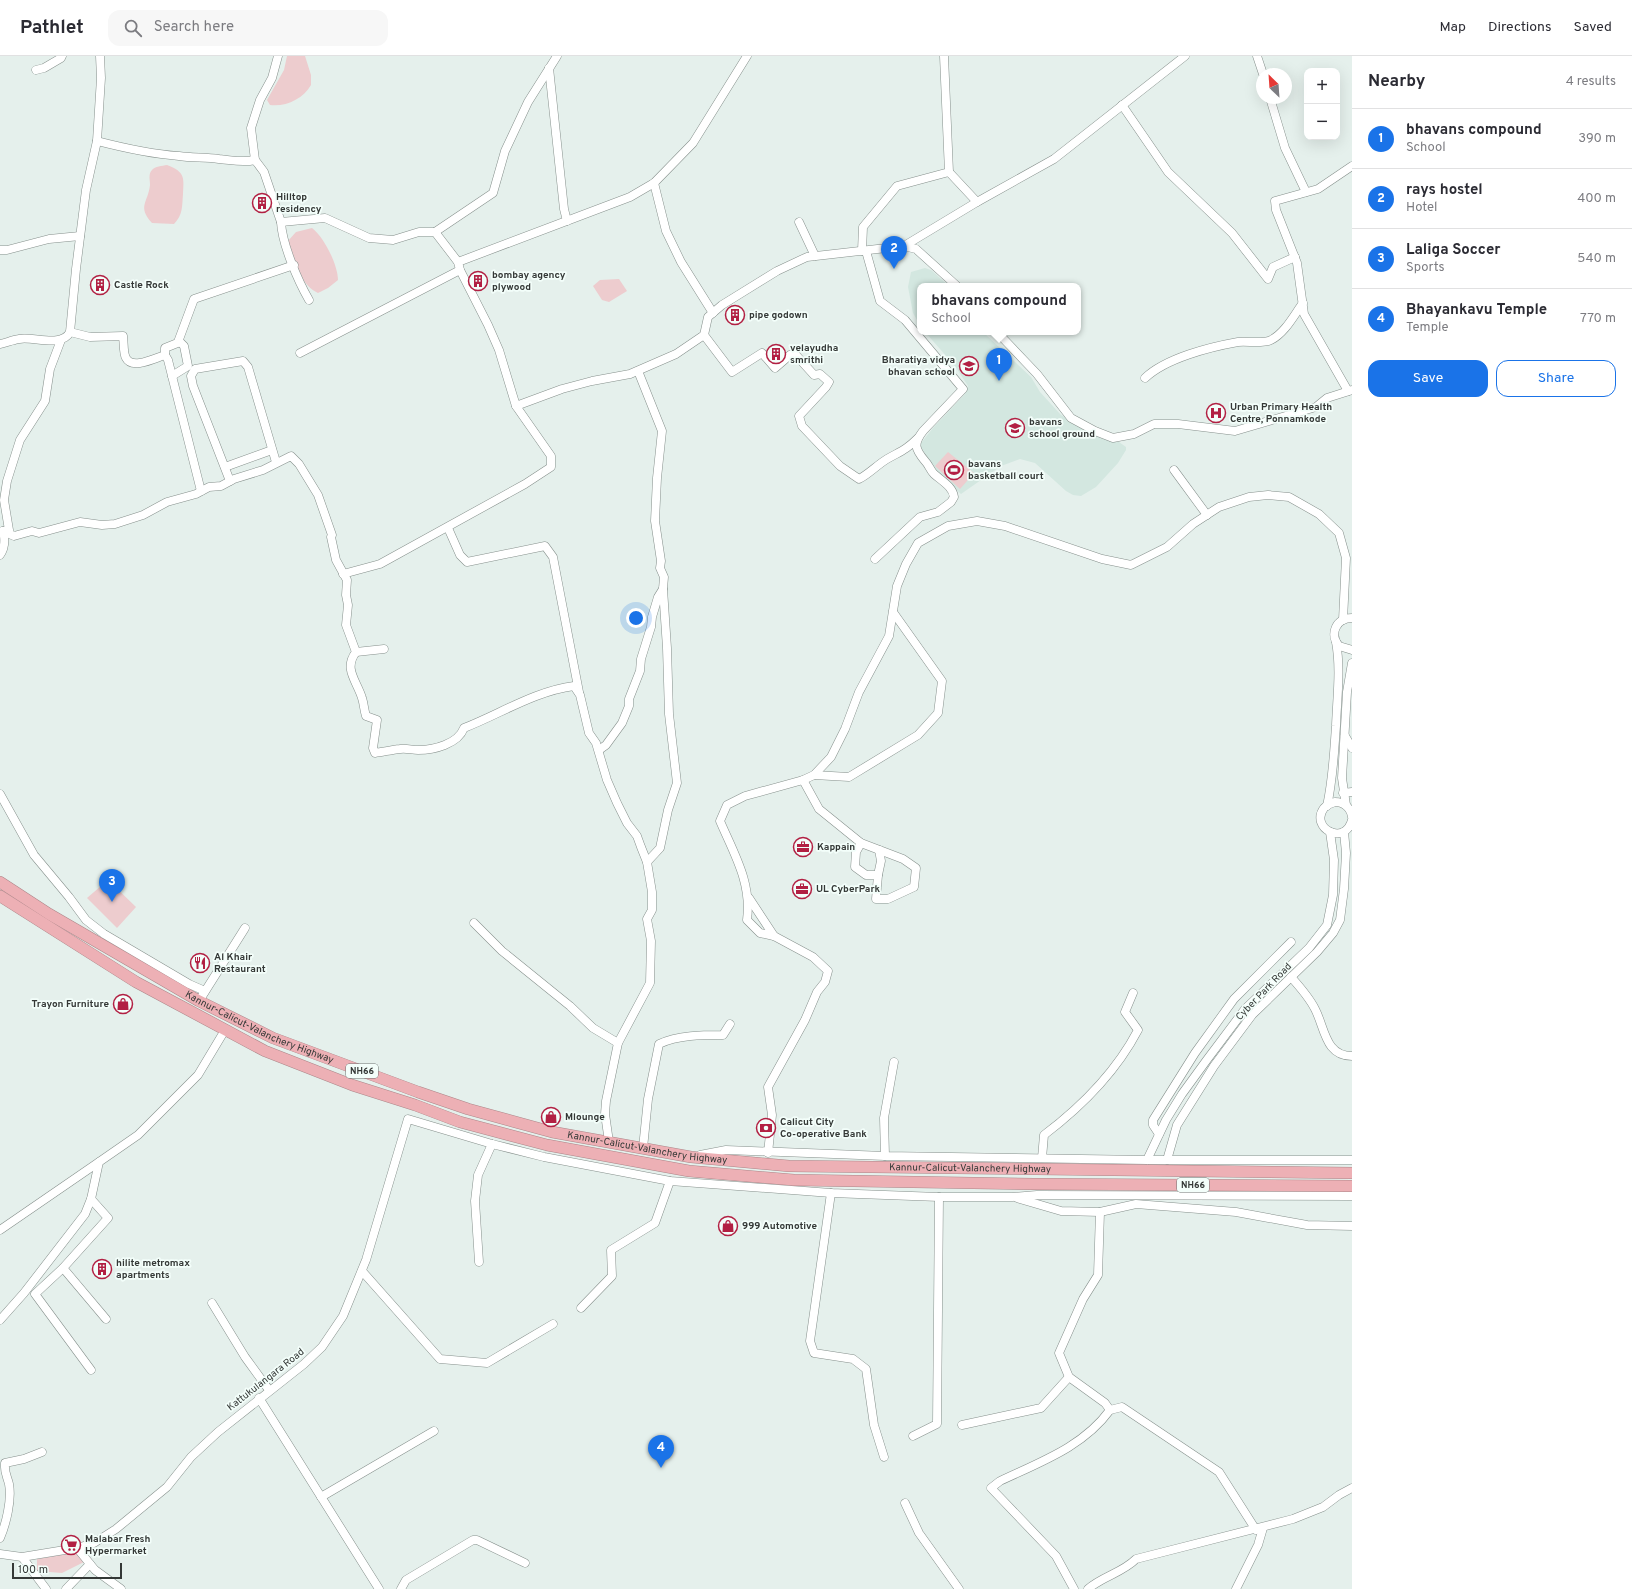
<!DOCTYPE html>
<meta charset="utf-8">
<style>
body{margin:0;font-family:Overpass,sans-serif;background:#f7f7f7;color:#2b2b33}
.controls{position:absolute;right:12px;top:12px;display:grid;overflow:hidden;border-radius:8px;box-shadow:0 4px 16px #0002}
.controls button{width:36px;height:36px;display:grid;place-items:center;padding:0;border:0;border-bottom:1px solid #e1e1e2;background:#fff;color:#2b2b33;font:20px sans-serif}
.compass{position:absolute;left:1256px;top:12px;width:36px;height:36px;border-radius:50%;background:#fff;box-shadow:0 4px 16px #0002;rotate:335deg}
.scale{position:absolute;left:12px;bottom:10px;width:110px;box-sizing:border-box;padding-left:4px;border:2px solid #343836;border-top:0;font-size:11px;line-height:14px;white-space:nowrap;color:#343836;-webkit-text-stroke:3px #f3fefa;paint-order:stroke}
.you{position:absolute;left:636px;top:562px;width:14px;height:14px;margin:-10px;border:3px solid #fff;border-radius:50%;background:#1a73e8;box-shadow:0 0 0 6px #1a73e833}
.badge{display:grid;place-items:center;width:26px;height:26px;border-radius:50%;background:#1a73e8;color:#fff;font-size:13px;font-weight:700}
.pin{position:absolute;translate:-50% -33px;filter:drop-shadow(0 1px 2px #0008)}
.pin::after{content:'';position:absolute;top:21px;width:14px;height:12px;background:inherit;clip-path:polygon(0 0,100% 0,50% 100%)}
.popup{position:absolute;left:917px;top:227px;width:164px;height:52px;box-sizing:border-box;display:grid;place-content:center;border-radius:8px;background:#fff;filter:drop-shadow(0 1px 3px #0005);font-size:13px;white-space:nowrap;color:#7c7c81}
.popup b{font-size:15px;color:#2b2b33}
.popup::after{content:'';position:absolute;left:50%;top:100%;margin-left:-8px;border:8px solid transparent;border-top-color:#fff}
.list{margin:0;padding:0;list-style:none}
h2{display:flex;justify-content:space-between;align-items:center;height:52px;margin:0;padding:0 16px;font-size:17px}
h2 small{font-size:13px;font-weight:400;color:#7c7c81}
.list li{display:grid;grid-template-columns:26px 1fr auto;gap:12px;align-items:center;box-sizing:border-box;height:60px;padding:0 16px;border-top:1px solid #e1e1e2}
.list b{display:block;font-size:15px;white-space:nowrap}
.list p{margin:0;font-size:13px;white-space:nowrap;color:#7c7c81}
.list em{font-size:13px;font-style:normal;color:#7c7c81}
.actions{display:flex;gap:8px;padding:12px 16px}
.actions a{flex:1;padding:9px 0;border:1px solid #1a73e8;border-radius:12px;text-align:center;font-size:14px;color:#1a73e8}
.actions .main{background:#1a73e8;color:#fff}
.icon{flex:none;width:22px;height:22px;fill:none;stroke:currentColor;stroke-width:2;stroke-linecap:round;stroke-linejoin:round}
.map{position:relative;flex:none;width:1352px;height:1533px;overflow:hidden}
header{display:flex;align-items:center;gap:24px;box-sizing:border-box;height:56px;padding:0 20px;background:#fff;border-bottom:1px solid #e1e1e2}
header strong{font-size:19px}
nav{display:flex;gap:22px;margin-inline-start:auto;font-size:14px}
.search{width:280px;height:36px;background:#f7f7f7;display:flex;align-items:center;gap:10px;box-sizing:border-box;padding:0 14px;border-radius:12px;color:#7c7c81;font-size:15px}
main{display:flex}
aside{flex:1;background:#fff}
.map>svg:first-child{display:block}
</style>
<header>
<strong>Pathlet</strong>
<div class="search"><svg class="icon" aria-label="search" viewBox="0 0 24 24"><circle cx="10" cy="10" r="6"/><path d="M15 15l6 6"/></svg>Search here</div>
<nav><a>Map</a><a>Directions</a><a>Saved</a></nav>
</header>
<main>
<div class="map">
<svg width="1352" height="1533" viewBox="0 0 1352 1533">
<rect width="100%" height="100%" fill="#e5f0ec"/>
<!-- built -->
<g fill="#d3e7e0">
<path d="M925,212L931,214L949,230H920V269L913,257L908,231L911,216Z"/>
<path d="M925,276H983L1031,321L1040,336L1061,359L1105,382L1119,386L1126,391V394L1118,407L1096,431L1081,440L1073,439L1066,435L1035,407L1020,403L1001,410L961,438L936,415L921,391V387L933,372L965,338L968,330L955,310Z"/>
<path d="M1213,349L1221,350L1218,365L1210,363Z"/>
</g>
<!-- green -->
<g fill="#edccce">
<path d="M287,0H305L311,19V29C303,43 286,51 270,49L267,44L284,14Z"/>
<path d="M167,109C185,116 184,121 183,138C182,150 183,159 174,168L152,167C137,150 148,147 150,129C150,124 148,118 152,114C155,110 162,110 167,109Z"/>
<path d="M312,172C324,181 338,209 338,224L328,232L318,237C299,228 295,203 288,185L296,176Z"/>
<path d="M619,223L627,235L609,246L602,244L593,230L600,224Z"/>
<path d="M948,396L974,417L960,433L935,410Z"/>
<path d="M108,824L136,851L117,872L87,842Z"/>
<path d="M75,1496L84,1506L62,1517L37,1515V1503Z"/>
</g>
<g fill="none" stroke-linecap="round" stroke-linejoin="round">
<defs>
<g id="minor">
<path d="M278,0L272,22L260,44L251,72L255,104L264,116L281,166L325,162L369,182L393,184L419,176H435L458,206L460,214L488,269L499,294L516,350L562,333L592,325L630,318L676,298L704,279L708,261L722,249L777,215L807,201L904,190L916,193L957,230"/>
<path d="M1257,0L1263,18"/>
<path d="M549,12L564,153L567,165"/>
<path d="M36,14L44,12L61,2L62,0"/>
<path d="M1270,42L1285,92L1306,136"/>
<path d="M1122,49L1168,116L1232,177L1268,223L1273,211L1295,201"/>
<path d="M97,85C124,92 151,98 179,100C192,102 206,101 219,103C232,104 242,107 255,104"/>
<path d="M949,116L977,146L1054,103L1185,0"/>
<path d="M654,127L666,175L681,206L713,257"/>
<path d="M281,166C282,188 298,225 309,244"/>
<path d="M799,166L815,200"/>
<path d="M435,176L493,137L505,95L528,46L557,0"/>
<path d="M904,190L977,146"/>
<path d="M0,194H7L49,183L80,180"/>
<path d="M862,195L863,171L897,130L949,116L944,0"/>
<path d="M866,195L880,245L905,264L963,333L923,375C913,388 915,393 925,405C929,409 930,414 934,418C942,425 953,431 954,441L951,446L938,456L920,461L875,503"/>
<path d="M458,206L630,141L654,127L693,87L747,0"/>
<path d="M70,276L90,281L123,280C124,286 123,297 126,302C132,314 155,302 165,299L168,304L201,435"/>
<path d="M997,276L1037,318L1071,362L1095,375L1113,382L1134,378L1154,368H1178L1235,375L1316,351L1327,342L1352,334"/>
<path d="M704,279L732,316L762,297L775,312L790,299L795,298L814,319L820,318L829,326L826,331L799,360L802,370L840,410L859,423C869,418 877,409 887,403C901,395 906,394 918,382"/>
<path d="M178,286L194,243L294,209"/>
<path d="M0,288C6,287 12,284 19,283C33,280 62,292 70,276L76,213L86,134L97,85L101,22L100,0"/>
<path d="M300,297L460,214"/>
<path d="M165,299V292L180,286L184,290L188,310L172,320"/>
<path d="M1145,322C1166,302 1210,291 1238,286C1248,285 1263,288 1271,284C1285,277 1294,259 1303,247"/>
<path d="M1348,335L1304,258L1297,207L1276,154L1275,145L1318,133L1352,110"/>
<path d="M225,411L272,394"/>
<path d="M1174,414L1207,459"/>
<path d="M230,425L193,330L191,320L195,313L243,305L248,311L276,406"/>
<path d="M448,472L460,499L467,506L545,490L553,501L579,636"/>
<path d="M3,475L14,480L32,475L39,477L80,466L102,469L115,468L143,459L167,446L196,438L209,431L221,430L234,423L263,414L291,400L299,408L318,439L332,479L331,481L336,504L347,524L346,539L348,549L346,569L356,596C343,613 357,625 362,642C364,648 364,654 366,660L377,664L373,692L375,697C383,696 391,694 400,693C406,692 412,694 418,694C434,694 458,688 464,672C500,658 535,635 574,630L580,639L589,677L596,687L607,724L617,747L627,767L637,780L641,791L647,806L652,836V854L647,863L651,885L650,927L618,987L606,1045L605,1058L609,1086"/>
<path d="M3,475L9,474L4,444L7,425L20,384L45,345L50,313L61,284"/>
<path d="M0,499C5,492 5,483 3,475"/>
<path d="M343,518L380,508L525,428L551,411V400L516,350"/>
<path d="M1352,562C1336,562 1329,578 1339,590L1352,594"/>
<path d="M356,596L384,593"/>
<path d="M1345,680L1352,692"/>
<path d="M599,694L606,689L622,667L629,650V643L640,615L641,603L651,571L652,561L658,541L663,533L664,521L660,512L661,505L655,465L657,422L662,375L638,315"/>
<path d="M814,719L849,721L918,679L938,657L942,625L893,556"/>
<path d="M803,724L814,719L831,701L845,673L859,636L889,580L897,530L906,508L918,487L948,470L977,465L1005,470L1102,503L1131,509L1167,491L1193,468L1219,451L1249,441L1268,439L1289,441L1319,458L1339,477L1346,502L1343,564"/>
<path d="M1343,737L1352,736"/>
<path d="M0,738L34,799L69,841L86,864L104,878L189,928L205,935"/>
<path d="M1346,749L1342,722L1347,636L1352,607"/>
<path d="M1327,750C1333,723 1334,697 1336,670C1337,642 1341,613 1336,586"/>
<path d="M1352,761C1351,752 1344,746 1335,746C1331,747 1327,749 1324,752C1309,772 1345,791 1352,764"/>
<path d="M861,787L856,796L855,811L866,819H878L881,805L879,794"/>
<path d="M647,806L660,792L668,754L677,727L669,658L667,592L663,533"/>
<path d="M749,842L774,880"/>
<path d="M474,867L502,895L570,950L593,972L618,987"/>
<path d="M1291,921C1300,931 1309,941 1315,953C1325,972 1325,1000 1352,1000"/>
<path d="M199,945L245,872"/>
<path d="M1159,1078L1153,1069V1064L1195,997L1234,943L1291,886"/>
<path d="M643,1092L648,1043L659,988C678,979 702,979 723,979L730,968"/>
<path d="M768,1097L772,1059L768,1031L805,964L817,936L825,926L828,915L813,901L774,880L760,877L747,864C752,827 734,798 720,765L727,749L745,740L803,724L819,753L861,787L903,803L916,812L914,831L888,843H876L878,819"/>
<path d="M700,1099L726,1094L885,1100L1147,1104H1352"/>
<path d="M885,1100L884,1062L894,1006"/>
<path d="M1042,1102L1044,1079C1081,1051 1116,1016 1138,974L1125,956L1133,937"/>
<path d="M1147,1104L1166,1064L1182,1038L1206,1005L1245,953L1309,892L1327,869L1333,839L1334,804L1330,776"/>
<path d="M1167,1104L1177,1069L1214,1010L1252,959L1317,896L1333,877L1340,864L1344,833L1346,797L1344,776"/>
<path d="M831,1137L810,1285L814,1297L853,1303L866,1313L874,1369L884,1401"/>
<path d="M1017,1142L1061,1155L1100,1156L1136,1148L1236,1156L1307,1169L1352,1170"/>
<path d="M0,1174L99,1106"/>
<path d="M479,1206L475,1145L478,1119L492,1088"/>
<path d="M63,1212L106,1263"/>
<path d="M362,1215L440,1303L487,1307L553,1268"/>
<path d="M212,1247L245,1301L269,1334"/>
<path d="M581,1252L612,1220L611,1194L655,1167L670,1125"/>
<path d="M0,1264L24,1237L85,1158L91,1143L99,1106L138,1079L198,1019L225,974"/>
<path d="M91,1314L35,1238L63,1212L108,1162L91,1143"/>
<path d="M259,1342L379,1533"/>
<path d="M1110,1354L1122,1351L1219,1416L1256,1474"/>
<path d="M962,1369L1041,1352L1069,1321"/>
<path d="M913,1380L937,1368L939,1141"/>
<path d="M321,1441L434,1375"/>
<path d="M905,1447L919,1477L959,1533"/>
<path d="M0,1482C6,1468 12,1444 9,1428C7,1420 4,1416 5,1407L24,1403L42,1396"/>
<path d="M77,1492L95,1514L121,1533"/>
<path d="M0,1498L22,1501L77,1492L94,1487L116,1473L167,1431L191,1401L218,1376L304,1308L322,1291L343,1260L366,1204L408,1063L492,1088L544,1101L670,1125L831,1137L939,1141H1012L1037,1139L1352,1140"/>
<path d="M22,1501L46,1533"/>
<path d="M66,1533L90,1508"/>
<path d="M401,1533L406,1524L473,1484H477L525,1507"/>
<path d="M1074,1533L1056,1500L991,1432L1000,1425C1040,1406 1083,1391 1110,1354L1105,1347L1069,1321L1059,1297L1083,1243L1098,1219L1100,1156"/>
<path d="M1088,1533C1103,1520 1122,1517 1136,1503L1293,1463L1323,1451L1339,1439L1352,1432"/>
<path d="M1236,1533L1258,1489L1263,1472"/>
</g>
<g id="highway">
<path id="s1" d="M0,826L49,858L199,945L273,982L418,1036L468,1053L552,1076L691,1101L789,1110L1352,1117"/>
<path d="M0,840L136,926L265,995L352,1029L415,1049L460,1066L547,1089L689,1115L794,1124L1034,1128L1352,1130"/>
</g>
</defs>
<!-- minor casing -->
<use href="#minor" stroke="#86908c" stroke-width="9"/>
<!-- highway casing -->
<use href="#highway" stroke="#ac8689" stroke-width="12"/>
<!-- minor -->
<use href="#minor" stroke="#fff" stroke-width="8"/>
<!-- highway -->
<use href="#highway" stroke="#edb0b5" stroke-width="11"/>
</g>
<!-- icons -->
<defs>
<symbol id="building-ring" viewBox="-11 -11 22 22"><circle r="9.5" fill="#f3fefa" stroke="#b22043" stroke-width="1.5"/><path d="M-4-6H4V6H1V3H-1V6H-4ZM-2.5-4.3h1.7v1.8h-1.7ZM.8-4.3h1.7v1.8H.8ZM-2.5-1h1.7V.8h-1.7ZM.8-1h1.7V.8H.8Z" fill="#b22043"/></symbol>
<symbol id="school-ring" viewBox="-11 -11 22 22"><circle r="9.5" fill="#f3fefa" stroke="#b22043" stroke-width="1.5"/><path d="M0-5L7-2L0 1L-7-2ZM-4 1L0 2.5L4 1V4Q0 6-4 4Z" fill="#b22043"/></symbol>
<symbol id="hospital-ring" viewBox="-11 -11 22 22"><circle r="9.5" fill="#f3fefa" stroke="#b22043" stroke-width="1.5"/><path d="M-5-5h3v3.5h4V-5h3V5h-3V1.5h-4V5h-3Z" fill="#b22043"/></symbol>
<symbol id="stadium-ring" viewBox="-11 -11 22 22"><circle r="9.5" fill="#f3fefa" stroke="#b22043" stroke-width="1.5"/><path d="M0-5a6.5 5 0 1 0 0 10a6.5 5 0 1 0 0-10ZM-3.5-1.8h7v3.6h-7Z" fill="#b22043"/></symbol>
<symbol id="office-ring" viewBox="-11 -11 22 22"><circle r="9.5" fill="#f3fefa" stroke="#b22043" stroke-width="1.5"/><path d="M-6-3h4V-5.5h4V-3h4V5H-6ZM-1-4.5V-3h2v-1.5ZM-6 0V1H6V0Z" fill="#b22043"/></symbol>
<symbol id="restaurant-ring" viewBox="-11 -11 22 22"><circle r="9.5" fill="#f3fefa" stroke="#b22043" stroke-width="1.5"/><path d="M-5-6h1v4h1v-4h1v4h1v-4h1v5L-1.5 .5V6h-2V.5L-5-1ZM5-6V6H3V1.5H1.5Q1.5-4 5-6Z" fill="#b22043"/></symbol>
<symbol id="shop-ring" viewBox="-11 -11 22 22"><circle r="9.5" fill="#f3fefa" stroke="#b22043" stroke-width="1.5"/><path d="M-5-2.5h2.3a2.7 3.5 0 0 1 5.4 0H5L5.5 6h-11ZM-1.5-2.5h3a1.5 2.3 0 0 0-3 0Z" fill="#b22043"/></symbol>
<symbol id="bank-ring" viewBox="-11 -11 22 22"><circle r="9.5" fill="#f3fefa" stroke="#b22043" stroke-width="1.5"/><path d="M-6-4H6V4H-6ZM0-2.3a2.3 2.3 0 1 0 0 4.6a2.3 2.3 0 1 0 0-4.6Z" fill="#b22043"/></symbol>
<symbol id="supermarket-ring" viewBox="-11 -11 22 22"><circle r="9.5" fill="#f3fefa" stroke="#b22043" stroke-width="1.5"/><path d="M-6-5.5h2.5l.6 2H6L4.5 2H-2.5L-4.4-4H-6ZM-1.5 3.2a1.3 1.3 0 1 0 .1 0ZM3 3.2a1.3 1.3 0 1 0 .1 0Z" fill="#b22043"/></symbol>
</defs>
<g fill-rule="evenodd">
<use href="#building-ring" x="251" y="136" width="22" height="22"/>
<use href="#building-ring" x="467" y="214" width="22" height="22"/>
<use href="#building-ring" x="89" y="218" width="22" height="22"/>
<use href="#building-ring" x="724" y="248" width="22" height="22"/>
<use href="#building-ring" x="765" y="287" width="22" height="22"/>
<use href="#school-ring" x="958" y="299" width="22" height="22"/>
<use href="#hospital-ring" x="1205" y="346" width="22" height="22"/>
<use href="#school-ring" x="1004" y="361" width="22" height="22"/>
<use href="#stadium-ring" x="943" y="403" width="22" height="22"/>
<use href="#office-ring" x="792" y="780" width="22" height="22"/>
<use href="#office-ring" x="791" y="822" width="22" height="22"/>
<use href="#restaurant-ring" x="189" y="896" width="22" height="22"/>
<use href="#shop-ring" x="112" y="937" width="22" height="22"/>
<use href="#shop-ring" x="540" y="1050" width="22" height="22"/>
<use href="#bank-ring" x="755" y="1061" width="22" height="22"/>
<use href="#shop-ring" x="717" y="1159" width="22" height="22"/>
<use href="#building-ring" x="91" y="1202" width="22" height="22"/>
<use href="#supermarket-ring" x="60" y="1478" width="22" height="22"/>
</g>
<g text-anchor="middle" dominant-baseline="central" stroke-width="3.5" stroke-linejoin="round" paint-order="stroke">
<!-- shield labels -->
<g fill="#f3fefa" stroke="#6d7371" stroke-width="1">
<rect x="346" y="1008" width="32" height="14" rx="3"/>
<rect x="1177" y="1122" width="32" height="14" rx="3"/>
</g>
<g font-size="9" font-weight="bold" fill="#343836">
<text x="362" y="1015">NH66</text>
<text x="1193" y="1129">NH66</text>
</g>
<!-- poi labels -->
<g font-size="10" font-weight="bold" fill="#343836" stroke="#f3fefa" text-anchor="start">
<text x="276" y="141">Hilltop<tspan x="276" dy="12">residency</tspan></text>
<text x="492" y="219">bombay agency<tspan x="492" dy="12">plywood</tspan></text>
<text x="114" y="229">Castle Rock</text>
<text x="749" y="259">pipe godown</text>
<text x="790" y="292">velayudha<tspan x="790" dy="12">smrithi</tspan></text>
<text x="955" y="304" text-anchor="end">Bharatiya vidya<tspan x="955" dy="12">bhavan school</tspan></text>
<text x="1230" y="351">Urban Primary Health<tspan x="1230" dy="12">Centre, Ponnamkode</tspan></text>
<text x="1029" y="366">bavans<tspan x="1029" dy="12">school ground</tspan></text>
<text x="968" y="408">bavans<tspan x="968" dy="12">basketball court</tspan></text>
<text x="817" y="791">Kappain</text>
<text x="816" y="833">UL CyberPark</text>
<text x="214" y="901">Al Khair<tspan x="214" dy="12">Restaurant</tspan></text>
<text x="109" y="948" text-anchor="end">Trayon Furniture</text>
<text x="565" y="1061">Mlounge</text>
<text x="780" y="1066">Calicut City<tspan x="780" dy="12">Co-operative Bank</tspan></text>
<text x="742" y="1170">999 Automotive</text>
<text x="116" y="1207">hilite metromax<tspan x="116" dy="12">apartments</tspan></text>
<text x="85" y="1483">Malabar Fresh<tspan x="85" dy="12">Hypermarket</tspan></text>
</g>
<!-- street labels -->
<g font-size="10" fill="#343836" stroke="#f3fefa">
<text transform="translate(1264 936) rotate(-46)">Cyber Park Road</text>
<text stroke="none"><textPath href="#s1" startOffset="298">Kannur-Calicut-Valanchery Highway</textPath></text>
<text stroke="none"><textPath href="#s1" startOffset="706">Kannur-Calicut-Valanchery Highway</textPath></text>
<text stroke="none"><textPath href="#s1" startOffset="1030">Kannur-Calicut-Valanchery Highway</textPath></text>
<text transform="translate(266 1324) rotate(-38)">Kattukulangara Road</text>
</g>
</g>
</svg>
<div class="controls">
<button>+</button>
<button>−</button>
</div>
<svg class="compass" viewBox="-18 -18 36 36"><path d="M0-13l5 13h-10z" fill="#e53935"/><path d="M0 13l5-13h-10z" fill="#7c7c81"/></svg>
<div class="scale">100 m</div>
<div class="you"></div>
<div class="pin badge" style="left:999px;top:325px">1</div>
<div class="popup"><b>bhavans compound</b>School</div>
<div class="pin badge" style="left:894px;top:213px">2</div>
<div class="pin badge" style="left:112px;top:846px">3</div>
<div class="pin badge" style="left:661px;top:1412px">4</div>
</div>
<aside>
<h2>Nearby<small>4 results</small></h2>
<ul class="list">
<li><span class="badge">1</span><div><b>bhavans compound</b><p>School</p></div><em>390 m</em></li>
<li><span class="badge">2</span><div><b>rays hostel</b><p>Hotel</p></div><em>400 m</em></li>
<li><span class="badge">3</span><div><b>Laliga Soccer</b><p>Sports</p></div><em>540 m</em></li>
<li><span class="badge">4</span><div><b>Bhayankavu Temple</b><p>Temple</p></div><em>770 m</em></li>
</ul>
<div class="actions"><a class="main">Save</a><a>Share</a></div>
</aside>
</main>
